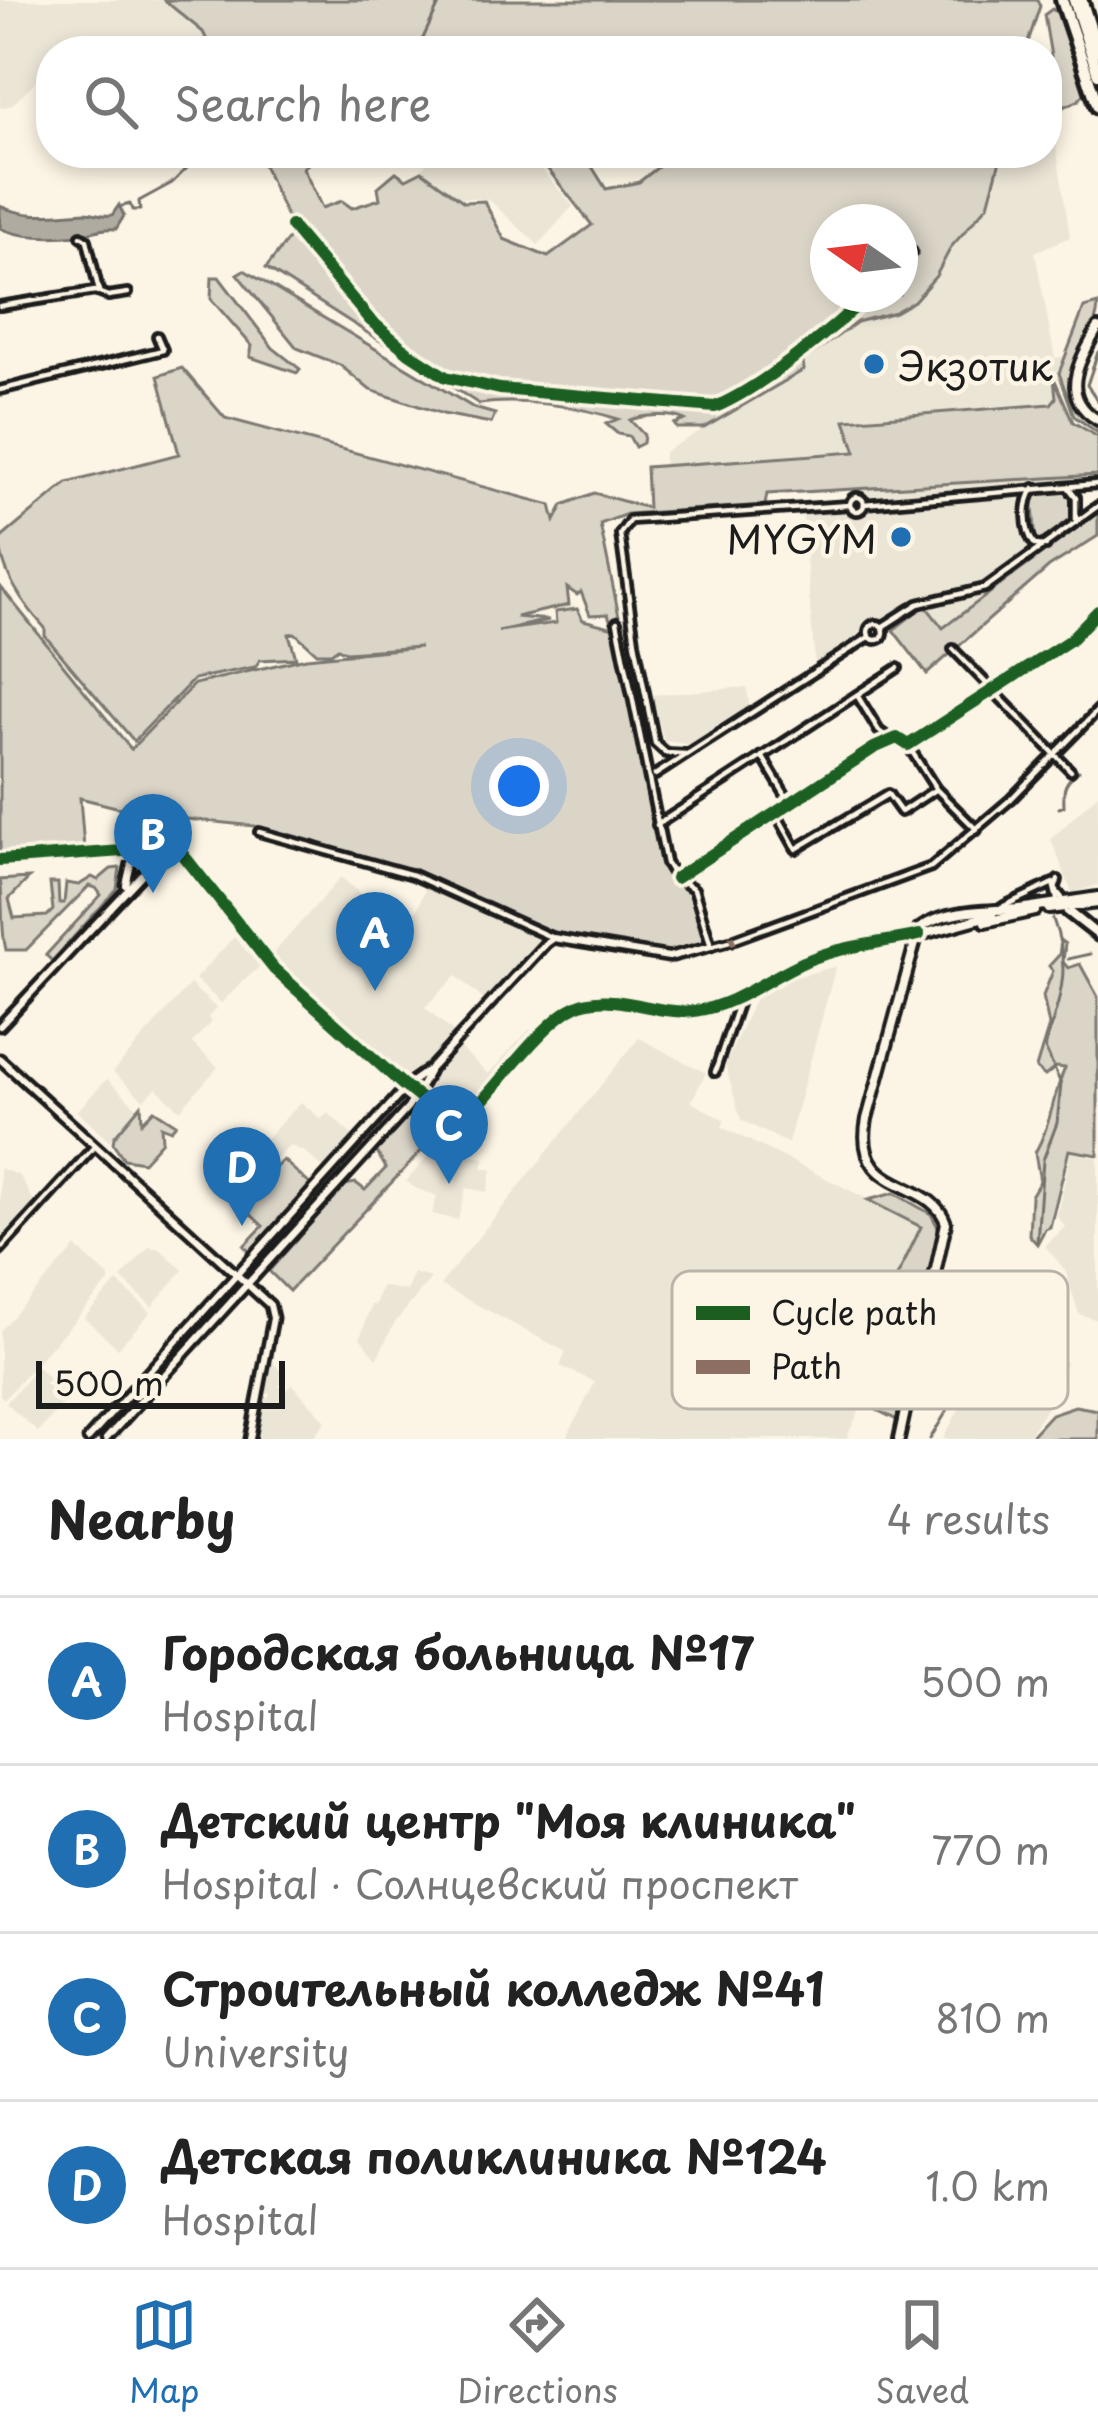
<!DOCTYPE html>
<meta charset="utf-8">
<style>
body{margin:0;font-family:"Playpen Sans",sans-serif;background:#f6f6f6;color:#222}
.compass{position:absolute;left:810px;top:204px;width:108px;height:108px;border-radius:50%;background:#fff;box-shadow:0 6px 18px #0003;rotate:284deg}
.scale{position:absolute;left:36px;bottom:30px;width:249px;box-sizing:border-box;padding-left:12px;border:6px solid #1c1c1c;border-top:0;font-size:33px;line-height:42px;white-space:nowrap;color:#1c1c1c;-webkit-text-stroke:9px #fcf5e5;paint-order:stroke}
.you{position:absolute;left:519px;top:786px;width:42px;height:42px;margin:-30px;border:9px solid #fff;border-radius:50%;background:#1a73e8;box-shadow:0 0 0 18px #1a73e833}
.badge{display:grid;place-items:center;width:78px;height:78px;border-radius:50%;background:#1f6fb2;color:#fff;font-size:39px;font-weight:700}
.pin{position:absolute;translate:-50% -99px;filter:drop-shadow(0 3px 6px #0008)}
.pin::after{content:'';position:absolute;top:63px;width:42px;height:36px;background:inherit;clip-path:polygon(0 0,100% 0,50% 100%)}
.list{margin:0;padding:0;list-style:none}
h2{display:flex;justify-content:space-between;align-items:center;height:156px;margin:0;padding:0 48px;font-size:51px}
h2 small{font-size:39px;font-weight:400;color:#767676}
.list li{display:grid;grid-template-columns:78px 1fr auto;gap:36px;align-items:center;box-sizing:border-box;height:168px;padding:0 48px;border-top:3px solid #e0e0e0}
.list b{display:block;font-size:45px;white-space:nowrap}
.list p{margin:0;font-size:39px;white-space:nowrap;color:#767676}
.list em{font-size:39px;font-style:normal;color:#767676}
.icon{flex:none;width:66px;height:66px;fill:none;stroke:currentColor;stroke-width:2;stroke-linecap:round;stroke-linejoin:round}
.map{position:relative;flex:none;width:1098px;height:1439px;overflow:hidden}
.search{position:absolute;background:#fff;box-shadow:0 6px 18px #0003;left:36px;right:36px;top:36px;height:132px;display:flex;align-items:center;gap:30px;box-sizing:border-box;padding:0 42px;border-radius:48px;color:#767676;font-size:45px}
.sheet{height:828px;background:#fff}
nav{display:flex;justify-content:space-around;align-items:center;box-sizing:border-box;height:168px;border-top:3px solid #e0e0e0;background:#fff;font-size:33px;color:#767676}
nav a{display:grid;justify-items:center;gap:6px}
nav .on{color:#1f6fb2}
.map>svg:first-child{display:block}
</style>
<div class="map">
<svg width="1098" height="1439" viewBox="0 0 1098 1439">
<rect width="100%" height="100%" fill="#fcf5e5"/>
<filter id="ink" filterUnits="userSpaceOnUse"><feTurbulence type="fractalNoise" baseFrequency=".00833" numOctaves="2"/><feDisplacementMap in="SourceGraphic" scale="24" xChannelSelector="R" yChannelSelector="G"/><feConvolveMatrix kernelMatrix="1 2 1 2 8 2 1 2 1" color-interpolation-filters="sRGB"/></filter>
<g filter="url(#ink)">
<!-- built -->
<g fill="#ebe5d6">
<path d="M0,0H164L203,32L212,51H51V66L12,105L0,108Z"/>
<path d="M1051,112L1070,237L1035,252L1055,358L1064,356L1060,377L1054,379L1056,398L1053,403L846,421L858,452L664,466V452L804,370L803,362L857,322L914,301L936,276L951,247L988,205L1002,153H1047V114Z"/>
<path d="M434,153H528L573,206L538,245L488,199L463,198L416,176Z"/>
<path d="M1075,477L1087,521L943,629H893L865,649L864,637L825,663L815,665L802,512L845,510L857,517L856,488Z"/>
<path d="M747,687L750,713L694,745L664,741L652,695Z"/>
<path d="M1098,794V885L1072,893L1051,839Z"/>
<path d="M341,877L402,931L417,910L427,884L545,934L484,1000L456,976L425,1007L455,1034L419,1072L406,1078L271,956Z"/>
<path d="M234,937L260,966L221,1003L195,979Z"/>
<path d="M836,966L788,1143H787L741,1120L725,1065L755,998L778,982Z"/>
<path d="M190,984L216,1008L208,1018L211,1022L192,1043L218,1067L180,1110L156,1088L144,1100L113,1072Z"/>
<path d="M530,1029L534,1033L463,1111L454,1114L425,1088L434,1072L459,1047L488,1074Z"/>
<path d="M639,1038L706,1073L691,1102L725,1120L722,1127L922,1226L841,1392L863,1403L846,1439H566L595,1382L560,1366L566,1352L440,1285Z"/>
<path d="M107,1079L139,1109L109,1141L77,1111Z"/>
<path d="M301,1102L321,1119L328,1113L355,1138L325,1170L305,1152L290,1146L276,1158L261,1144Z"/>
<path d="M437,1147L484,1158L482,1168L492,1170L487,1192L466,1188L458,1220L432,1214L437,1196L415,1188L406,1181Z"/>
<path d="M1071,1152L1098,1158V1320L1079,1314L1065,1270L1045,1246L1065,1227L1057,1216Z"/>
<path d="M0,1168L20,1176L36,1206L6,1239L0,1234Z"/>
<path d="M76,1247L109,1277V1282L4,1399L0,1395V1331Z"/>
<path d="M149,1247L160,1249L183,1270L152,1307L121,1278Z"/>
<path d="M413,1273L431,1278L394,1324L377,1358L360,1338L371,1305H375L381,1286L407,1291Z"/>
<path d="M117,1282L151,1312L118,1348L84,1318Z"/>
<path d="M997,1338L1066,1362L1057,1396H1054L1026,1439H943Z"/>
<path d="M271,1360L287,1377L279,1386L285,1391L292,1384L326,1421L311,1439H259L263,1398L268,1399L270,1394L264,1392Z"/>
<path d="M38,1367L69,1398L38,1432L6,1403Z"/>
</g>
<!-- green -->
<g fill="#dbd5c8" stroke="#7c7872" stroke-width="3" fill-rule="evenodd">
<path d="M164,0H1037L1040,6L1025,51H513L497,37L486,51H439L425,40L400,51H212L203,32Z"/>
<path d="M1052,9L1059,14L1084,94L1078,101L1047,114V59L1051,56L1044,15Z"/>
<path d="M258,153H321L303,168L322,208L342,201L352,208L380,199L378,187L396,172L406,179L422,171L464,202L484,201L504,239L548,257L592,225L535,153H595L591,165L606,189L639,182L676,153H1002L988,205L951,247L936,276L914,301L895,312L857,322L803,361L804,370L704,428H677L674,424L685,420C671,413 644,415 630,420L644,435L643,443L635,447L629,436L618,434L606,424L618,419C577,406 522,398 479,404L266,268L299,225L288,220ZM828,222H900V294H828Z"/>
<path d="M244,270L474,408L495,414L491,423L443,414L370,390L340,365L297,348L237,274Z"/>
<path d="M212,277H219L273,348L300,369L297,373L250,357L252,346L211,299Z"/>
<path d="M1098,304C1098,347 1035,392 1098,424V433L1074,416L1059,373L1084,308Z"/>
<path d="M182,368L225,418L551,505L555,521L563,505L594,493L648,508L646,467L856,452L845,420L1051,404L1056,398L1054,378L1073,422L1098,437V475L767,494L765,505L627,514L600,524L620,621L611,623L608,614L590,615L581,592L577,595L567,588L569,605L516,617L549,620L498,631L556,623L555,612L577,609L583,620L618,629L665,868L691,893L707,943L675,957L556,934L385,863L254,826L148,815L80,798L84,848L0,853V586L131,749L194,684L306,658L420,647L346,652L338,648L331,653H317L295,633L289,634L296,658L260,660L255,667L194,679L134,741L45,636V628C24,605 0,571 0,539L67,483L179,454L158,376Z"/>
<path d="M1067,489L1074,497L1073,522L1043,544L1036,542L1032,495L1037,491Z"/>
<path d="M1098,512V536L1049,567L927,674L893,630L925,605L943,628Z"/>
<path d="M120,868L117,889L52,961L46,955L101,895L96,888L89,886L26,950H6C0,926 4,900 0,880L29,878L9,899L14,918L47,916L53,910L50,883H58L59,903H64L66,883L79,885L92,877L98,880L111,869Z"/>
<path d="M1061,941L1065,944L1063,962L1068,968L1080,964L1098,997V1155L1069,1150L1050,1227L1045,1229L1037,1244L1029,1235L1031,1196L1040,1181L1035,1153C1052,1122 1052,1097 1065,1068L1056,1067L1045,1076L1036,1068L1049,1026L1043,996L1053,971L1049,966L1059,955Z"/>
<path d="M420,1104L445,1126L289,1291L269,1271L344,1185L356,1183L365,1190L386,1168L376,1151Z"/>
<path d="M141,1105L142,1122L154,1110L176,1124L171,1130L161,1126L162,1141L143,1162L124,1159L113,1143L114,1137Z"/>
<path d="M283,1160L312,1186L250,1252L244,1246L263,1226L245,1209L244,1201L256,1188L252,1184L259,1177L256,1173L266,1162L274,1169Z"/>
<path d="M894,1193L931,1214L939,1229L909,1371L862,1349L921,1227L868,1200Z"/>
<path d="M234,1281L240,1282V1288L103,1439H91Z"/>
<path d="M881,1362L909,1376L899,1421L877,1410L866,1390Z"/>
<path d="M1075,1406L1098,1410V1439H1028L1051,1414Z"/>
</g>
<!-- water -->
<path fill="#b0aba1" stroke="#75726c" stroke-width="3" d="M119,205L124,216L116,229C100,227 93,233 78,235C55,238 19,238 0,228V206C29,219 55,214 85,212C97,212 100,217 112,215Z"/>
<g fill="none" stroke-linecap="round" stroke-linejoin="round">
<!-- stream -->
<g stroke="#75726c" stroke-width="3">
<path d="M417,51L441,0"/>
<path d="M119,207L130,204L132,210H140L139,201L172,183L188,167"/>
<path d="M1098,352L1087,385L1098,401"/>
<path d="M1059,808L1064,806C1063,787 1064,782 1079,771"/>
<path d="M1068,959L1090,954"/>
<path d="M1037,1242L1043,1160L1057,1123L1061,1084L1045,1048C1059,996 1073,974 1053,919"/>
<path d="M930,1439L968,1376"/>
</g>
<defs>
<g id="minor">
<path d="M291,226L370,320L409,353L446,377L500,389L715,407C762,387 832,330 869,294"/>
<path d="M81,236L87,240L99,291"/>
<path d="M900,264L912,252"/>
<path d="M0,306L95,291L108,296L128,293"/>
<path d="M0,390L163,350L157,336"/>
<path d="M1034,488C1023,503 1024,531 1035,545L1046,546"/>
<path d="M1069,488L1076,497V522"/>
<circle cx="857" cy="504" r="7"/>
<path d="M864,504L1098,484"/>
<path d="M617,622L666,863L674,876L694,889L711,946L730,941"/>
<circle cx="876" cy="632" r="8"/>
<path d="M882,627L918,604L985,588L1098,506"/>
<path d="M953,649L1071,771"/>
<path d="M857,695L879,731L889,738"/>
<path d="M909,747L936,789L977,830"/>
<path d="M686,754L666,753L655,743L635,642L620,534L630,520L849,505"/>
<path d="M762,756L789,801"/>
<path d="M655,775L869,637"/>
<path d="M775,811L796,849L888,794L901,812L936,789"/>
<path d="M657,825L898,668"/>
<path d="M259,832L413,875L553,938"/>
<path d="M676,878L874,748L897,738L908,745L1070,640L1098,611"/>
<path d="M1058,880L1055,889L1062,898"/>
<path d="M1004,906L1053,883L1057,899"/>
<path d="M1071,911L1098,933"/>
<path d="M1066,912L1098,937"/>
<path d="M735,939L931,867L1011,799L1098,710"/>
<path d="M715,1072L741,995"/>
<path d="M0,1250L93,1148"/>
</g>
<g id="tertiary">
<path d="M0,860L177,847L274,969L402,1084L448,1120L466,1117L474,1110C500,1082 538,1030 569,1010C606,986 653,1016 694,1011C737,1006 772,974 811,959C846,945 883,943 919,935"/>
<path d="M126,885L134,851"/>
<path d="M0,1026L166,849"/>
<path d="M0,1059L270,1305L273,1318L250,1439"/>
<path d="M88,1439L410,1083L430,1069L546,943L553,938L669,957L711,946"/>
<path d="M106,1439L408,1108L429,1072"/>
</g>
<g id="secondary">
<path d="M1098,328C1080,360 1057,396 1098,420"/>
<path d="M1019,909L1098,897"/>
<path d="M1049,909L1098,903"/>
<path d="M985,922L1035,911"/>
<path d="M920,935L992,915"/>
<path d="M899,1439L946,1223C930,1176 852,1196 867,1119L919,929C945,909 988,911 1020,909"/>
</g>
<path id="primary" d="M1082,0L1098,51"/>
<g id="trunk">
<path d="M1062,0L1098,107"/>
<path d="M1074,0L1098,74"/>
</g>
</defs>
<!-- minor casing -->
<use href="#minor" stroke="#1c1c1c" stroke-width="14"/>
<!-- tertiary casing -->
<use href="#tertiary" stroke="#1c1c1c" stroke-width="15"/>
<!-- secondary casing -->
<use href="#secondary" stroke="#1c1c1c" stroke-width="16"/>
<!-- primary casing -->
<use href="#primary" stroke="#1c1c1c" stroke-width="18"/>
<!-- trunk casing -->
<use href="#trunk" stroke="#1c1c1c" stroke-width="20"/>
<!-- minor -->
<use href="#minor" stroke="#fcf5e5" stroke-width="4.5"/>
<!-- tertiary -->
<use href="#tertiary" stroke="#fcf5e5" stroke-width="6"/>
<!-- secondary -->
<use href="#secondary" stroke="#fcf5e5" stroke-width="8"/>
<!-- primary -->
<use href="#primary" stroke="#fcf5e5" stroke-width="9"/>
<!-- trunk -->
<use href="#trunk" stroke="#fcf5e5" stroke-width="10"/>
<!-- quiet -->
<path stroke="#8d6e63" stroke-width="9" stroke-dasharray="18 9" stroke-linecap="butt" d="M730,941L735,939"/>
<defs>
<g id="cycleway">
<path d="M291,226L370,320L409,353L446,377L500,389L715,407C762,387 832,330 869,294"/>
<path d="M0,860L177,847L274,969L402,1084L448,1120L466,1117L474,1110C500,1082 538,1030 569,1010C606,986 653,1016 694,1011C737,1006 772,974 811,959C846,945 883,943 919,935"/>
<path d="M676,878L874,748L897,738L908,745L1070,640L1098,611"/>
</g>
</defs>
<!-- cycleway casing -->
<use href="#cycleway" stroke="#fcf5e5" stroke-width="20"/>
<!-- cycleway -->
<use href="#cycleway" stroke="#1b5e20" stroke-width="12"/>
</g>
</g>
<!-- markers -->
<g fill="#1f6fb2" stroke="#fcf5e5" stroke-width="4.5">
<circle cx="874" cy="364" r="12"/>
<circle cx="901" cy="537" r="12"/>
</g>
<g text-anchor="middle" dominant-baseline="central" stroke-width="9" stroke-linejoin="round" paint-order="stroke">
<!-- poi labels -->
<g font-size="39" fill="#1c1c1c" stroke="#fcf5e5" text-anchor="start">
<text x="898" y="364">Экзотик</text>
<text x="877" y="537" text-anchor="end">MYGYM</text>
</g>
</g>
<!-- legend -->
<rect x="672" y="1271" width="396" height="138" rx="18" fill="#fcf5e5" stroke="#b9b4a9" stroke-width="3"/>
<rect x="696" y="1306" width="54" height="14" fill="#1b5e20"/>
<rect x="696" y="1360" width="54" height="14" fill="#8d6e63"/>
<g font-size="33" fill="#1c1c1c">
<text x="771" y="1325">Cycle path</text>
<text x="771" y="1379">Path</text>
</g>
</svg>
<svg class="compass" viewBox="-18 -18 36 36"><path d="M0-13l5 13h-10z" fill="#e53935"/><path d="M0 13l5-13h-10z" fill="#767676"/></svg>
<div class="scale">500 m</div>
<div class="you"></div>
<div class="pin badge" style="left:375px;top:991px">A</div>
<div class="pin badge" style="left:153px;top:893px">B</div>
<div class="pin badge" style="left:449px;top:1184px">C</div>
<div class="pin badge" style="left:242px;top:1226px">D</div>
<div class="search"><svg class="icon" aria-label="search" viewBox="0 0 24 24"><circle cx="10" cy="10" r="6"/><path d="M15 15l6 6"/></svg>Search here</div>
</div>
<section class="sheet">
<h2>Nearby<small>4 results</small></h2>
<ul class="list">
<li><span class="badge">A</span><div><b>Городская больница №17</b><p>Hospital</p></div><em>500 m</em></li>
<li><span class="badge">B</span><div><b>Детский центр &quot;Моя клиника&quot;</b><p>Hospital · Солнцевский проспект</p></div><em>770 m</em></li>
<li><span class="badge">C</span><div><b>Строительный колледж №41</b><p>University</p></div><em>810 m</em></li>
<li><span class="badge">D</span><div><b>Детская поликлиника №124</b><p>Hospital</p></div><em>1.0 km</em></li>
</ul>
</section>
<nav>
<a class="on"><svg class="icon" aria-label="map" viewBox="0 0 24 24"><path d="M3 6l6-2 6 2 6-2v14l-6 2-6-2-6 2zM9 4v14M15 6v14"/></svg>Map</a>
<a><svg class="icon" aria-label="directions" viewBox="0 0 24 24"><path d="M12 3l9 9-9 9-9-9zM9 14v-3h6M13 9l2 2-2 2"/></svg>Directions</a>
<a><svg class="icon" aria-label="saved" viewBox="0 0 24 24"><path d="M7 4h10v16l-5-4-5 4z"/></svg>Saved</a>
</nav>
